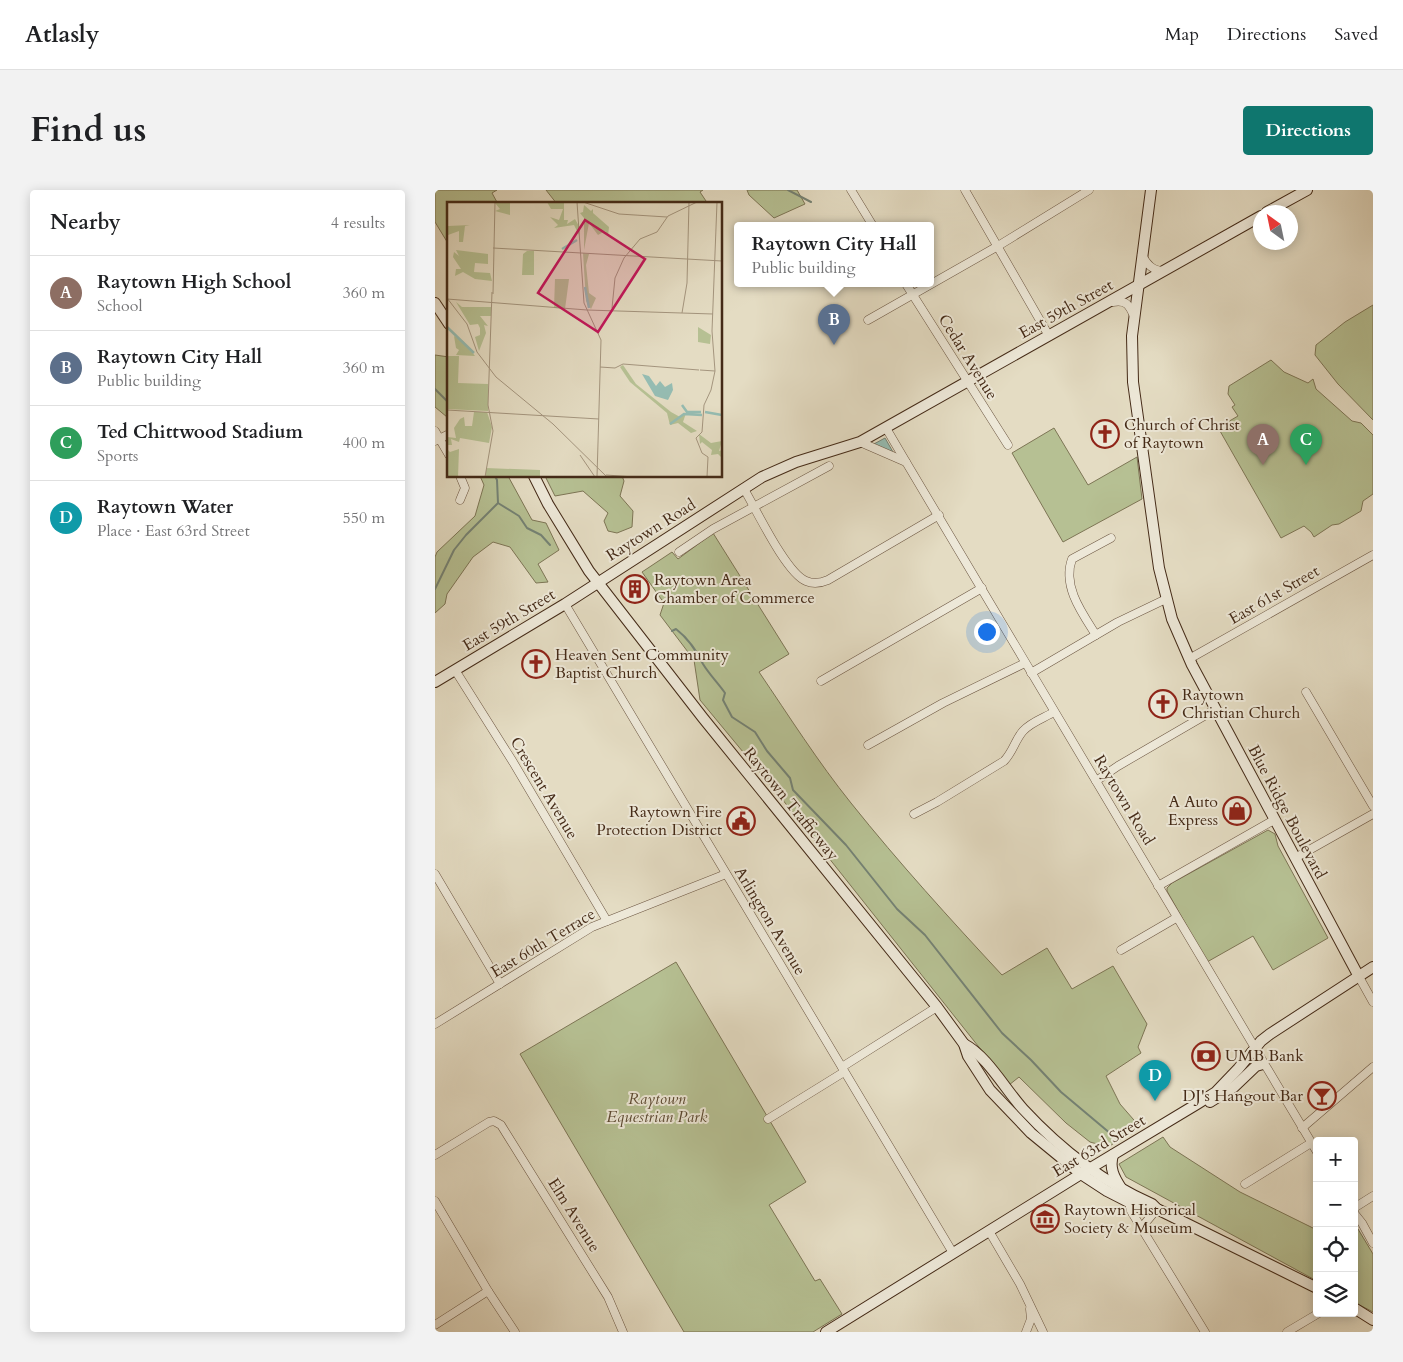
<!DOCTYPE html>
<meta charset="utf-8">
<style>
body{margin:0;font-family:Cardo,serif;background:#f2f2f2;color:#202124}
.controls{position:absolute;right:15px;bottom:15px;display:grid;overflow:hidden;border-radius:5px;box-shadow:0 2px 12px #0003}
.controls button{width:45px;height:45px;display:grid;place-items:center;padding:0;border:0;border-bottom:1px solid #e0e0e0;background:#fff;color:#202124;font:25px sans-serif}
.compass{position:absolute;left:818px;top:15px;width:45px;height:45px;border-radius:50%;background:#fff;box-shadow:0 2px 12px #0003;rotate:327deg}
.you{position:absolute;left:551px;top:441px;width:18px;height:18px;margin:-12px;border:4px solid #fff;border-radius:50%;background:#1a73e8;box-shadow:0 0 0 8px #1a73e833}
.badge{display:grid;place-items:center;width:32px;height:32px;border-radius:50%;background:#0f766e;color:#fff;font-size:16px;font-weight:700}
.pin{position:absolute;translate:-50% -41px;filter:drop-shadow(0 1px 2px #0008)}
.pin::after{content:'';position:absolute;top:26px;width:18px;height:15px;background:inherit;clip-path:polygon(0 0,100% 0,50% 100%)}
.popup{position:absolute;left:299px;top:32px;width:200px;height:65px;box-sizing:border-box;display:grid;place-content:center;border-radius:5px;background:#fff;filter:drop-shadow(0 1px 4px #0005);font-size:16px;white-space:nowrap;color:#757577}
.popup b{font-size:19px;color:#202124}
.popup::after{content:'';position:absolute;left:50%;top:100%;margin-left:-10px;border:10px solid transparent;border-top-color:#fff}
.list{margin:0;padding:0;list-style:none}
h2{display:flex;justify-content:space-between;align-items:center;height:65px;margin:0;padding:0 20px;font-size:21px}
h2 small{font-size:16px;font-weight:400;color:#757577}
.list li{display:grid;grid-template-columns:32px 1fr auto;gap:15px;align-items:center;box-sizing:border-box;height:75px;padding:0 20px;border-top:1px solid #e0e0e0}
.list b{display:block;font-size:19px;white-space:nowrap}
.list p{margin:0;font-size:16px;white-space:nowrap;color:#757577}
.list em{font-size:16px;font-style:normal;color:#757577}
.icon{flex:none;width:28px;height:28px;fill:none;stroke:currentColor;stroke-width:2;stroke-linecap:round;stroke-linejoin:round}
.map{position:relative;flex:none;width:938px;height:1142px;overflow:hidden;border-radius:5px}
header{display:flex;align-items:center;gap:30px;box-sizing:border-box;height:70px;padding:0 25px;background:#fff;border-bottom:1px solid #e0e0e0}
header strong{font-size:24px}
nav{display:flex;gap:28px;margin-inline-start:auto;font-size:18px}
.intro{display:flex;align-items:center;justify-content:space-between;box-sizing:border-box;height:120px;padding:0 30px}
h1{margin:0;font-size:35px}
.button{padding:12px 22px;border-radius:5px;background:#0f766e;color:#fff;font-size:18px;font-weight:700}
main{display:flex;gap:30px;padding:0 30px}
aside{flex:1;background:#fff;border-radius:5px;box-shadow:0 2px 12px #0003}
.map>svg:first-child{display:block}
</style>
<header>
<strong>Atlasly</strong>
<nav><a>Map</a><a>Directions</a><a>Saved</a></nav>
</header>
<div class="intro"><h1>Find us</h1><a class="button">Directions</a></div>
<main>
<aside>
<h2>Nearby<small>4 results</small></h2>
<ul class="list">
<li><span class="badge" style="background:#8d6e63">A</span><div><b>Raytown High School</b><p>School</p></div><em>360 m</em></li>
<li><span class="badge" style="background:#5c6f8a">B</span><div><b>Raytown City Hall</b><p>Public building</p></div><em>360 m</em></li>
<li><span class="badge" style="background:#2e9e5b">C</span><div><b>Ted Chittwood Stadium</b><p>Sports</p></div><em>400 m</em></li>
<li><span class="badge" style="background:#0f9aa8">D</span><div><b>Raytown Water</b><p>Place · East 63rd Street</p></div><em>550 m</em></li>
</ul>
</aside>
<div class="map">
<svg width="938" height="1142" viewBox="0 0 938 1142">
<rect width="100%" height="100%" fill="#e4dcc3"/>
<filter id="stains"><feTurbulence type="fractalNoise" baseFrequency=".004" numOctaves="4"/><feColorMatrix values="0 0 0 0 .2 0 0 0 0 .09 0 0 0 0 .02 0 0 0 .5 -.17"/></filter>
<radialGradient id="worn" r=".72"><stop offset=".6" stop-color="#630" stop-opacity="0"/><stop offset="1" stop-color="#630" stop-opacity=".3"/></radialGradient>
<!-- green -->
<g fill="#b6c093" stroke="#7d7555">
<path d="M0,0H62L57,3L63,14H14V55L0,32Z"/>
<path d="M111,0H268L265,2L273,14H122Z"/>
<path d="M312,0H362L370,14L339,28L314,5Z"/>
<path d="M938,115V230L903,194L880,165L881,155L910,132Z"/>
<path d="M0,165L14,167V226L12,227L0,217Z"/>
<path d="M836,170L849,182L873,193L878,189L881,199L917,231L926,233L938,245V304L928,311L926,321L904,334L897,335L879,347L876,342L869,336L846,348L785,241L791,238V233L803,226L797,217L800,215L793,204L794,196Z"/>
<path d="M619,238L653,295L702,267L707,309L628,352L577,263Z"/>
<path d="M45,286H73L97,330L111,333L124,360L103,374L113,392L101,393L75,357L58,352L38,367L12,404L10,414L0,423V367L2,362L40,326L49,295Z"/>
<path d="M110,286H187L189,291L185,306L198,321L197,337L182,343L173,341L169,331L173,323L148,301L120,306Z"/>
<path d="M278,343L354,464L324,482C354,526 383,572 416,613C464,673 515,729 567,785L612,758L637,799L678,776L712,834L703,857L706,863L671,886L685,914L705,937L673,957L655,952L631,933L584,887L574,895L347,609L265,510L259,470L225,425L229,413L207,382L237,362L243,369Z"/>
<path d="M833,640L840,644L843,656L893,748L838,780L818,746L772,772L732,701V698L737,693Z"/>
<path d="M241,772L371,992L334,1015L380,1091L385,1089L407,1124L378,1142H249L85,864Z"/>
<path d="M728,947L735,957L805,1002L882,1040V1091L691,987L684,974Z"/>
<path d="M923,1039L938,1064V1122L919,1112V1041Z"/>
</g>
<!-- water -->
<path fill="#95bcb2" stroke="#758274" d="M450,248L458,262L437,255Z"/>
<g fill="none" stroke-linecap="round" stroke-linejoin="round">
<!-- stream -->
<g stroke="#758274" stroke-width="2">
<path d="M353,0L376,12"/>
<path d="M0,199L14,213"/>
<path d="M63,313L84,326L92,338L106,345L115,355"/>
<path d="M0,399L19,360L31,345L63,313L62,290L60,286"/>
<path d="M237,441L241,439C254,449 261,460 268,474C274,484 283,493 290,503L288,510L297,527L320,542L332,561L355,588L358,600L411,655L462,719L490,745L567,843L596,870L626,902L676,944"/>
</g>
<defs>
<g id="street">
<path d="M416,0L438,36"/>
<path d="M530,0L614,146"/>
<path d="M707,65C712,75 718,81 729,81"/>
<path d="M471,94L573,255"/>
<path d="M678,112C692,110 694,115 699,126"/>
<path d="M433,130L563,56L654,0"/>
<path d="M451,238L471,272"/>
<path d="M0,241L14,265"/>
<path d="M0,251L14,244"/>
<path d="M425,252L471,272L882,962"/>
<path d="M25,286L30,298L25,310"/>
<path d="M309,299C321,319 351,383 371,391C378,394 386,393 393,390L504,325"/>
<path d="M244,362L278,339L394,276"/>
<path d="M130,414L518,1063"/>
<path d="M661,445C647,423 627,396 637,369L676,348"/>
<path d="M754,469L938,365"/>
<path d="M20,480L78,572L172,731"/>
<path d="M596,483L683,432L731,409"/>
<path d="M386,491L547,398"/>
<path d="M871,502L938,616"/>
<path d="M433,555L508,513L590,473"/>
<path d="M661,591L683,576L781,519"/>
<path d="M479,624L502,612L569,571C578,562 580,550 588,541C596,532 609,528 619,522"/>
<path d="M860,668L938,624"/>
<path d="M0,684L65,794"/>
<path d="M723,696L839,630"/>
<path d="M686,760L741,728"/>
<path d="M923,785L938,812"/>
<path d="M0,834L157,737L291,684"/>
<path d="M407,877L502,817"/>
<path d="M333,929L409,882"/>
<path d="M867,938L938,877"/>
<path d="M0,965L54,932L59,931L66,935L173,1107L188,1142"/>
<path d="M810,994L876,953"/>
<path d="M0,1011L53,1101L80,1142"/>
<path d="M694,1013L696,1021L770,1142"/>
<path d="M919,1018L938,1006"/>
<path d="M919,1023L927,1033L938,1053"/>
<path d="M706,1038L722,1019"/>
<path d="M554,1041L585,1094L608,1142"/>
<path d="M0,1135L53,1101"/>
<path d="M591,1142L596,1129L595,1119"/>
<path d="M852,1142L884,1123"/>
</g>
<g id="secondary">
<path d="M716,0L697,146L698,192L724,378L737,429L757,475L923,785"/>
<path d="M832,22L872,0"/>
<path d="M0,113L14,134"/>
<path d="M99,286L113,314L154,381L268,528L502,817L529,854L533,866L555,900L596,943L646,984L672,1001L713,1022L722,1019"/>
<path d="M0,492L130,414L327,287L361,272L425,252L826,26"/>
<path d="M529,854C552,866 570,899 588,919C625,959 667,992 717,1014L722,1019L882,1098"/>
<path d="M775,912L799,897L821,876L828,874"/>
<path d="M678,965C674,978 679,987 686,998"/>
<path d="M919,1118L938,1130"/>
<path d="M391,1142L654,979L762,914L781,902L803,879L826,851L835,844L938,777"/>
</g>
</defs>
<!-- street casing -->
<use href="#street" stroke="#6c5642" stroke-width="9"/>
<!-- secondary casing -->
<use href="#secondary" stroke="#442a17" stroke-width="12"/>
<!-- street -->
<use href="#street" stroke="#ede8d8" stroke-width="8"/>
<!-- secondary -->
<use href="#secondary" stroke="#ede8d8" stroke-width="10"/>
</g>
<!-- icons -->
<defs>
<symbol id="church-ring" viewBox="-11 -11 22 22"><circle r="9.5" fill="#ede8d8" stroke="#8f2418" stroke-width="1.5"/><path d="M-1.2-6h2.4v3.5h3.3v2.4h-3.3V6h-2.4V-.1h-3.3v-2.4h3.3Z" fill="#8f2418"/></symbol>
<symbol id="building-ring" viewBox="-11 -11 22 22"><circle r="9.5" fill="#ede8d8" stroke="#8f2418" stroke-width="1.5"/><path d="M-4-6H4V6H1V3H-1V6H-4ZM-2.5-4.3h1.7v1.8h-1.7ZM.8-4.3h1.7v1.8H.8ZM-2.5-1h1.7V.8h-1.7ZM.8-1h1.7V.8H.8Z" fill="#8f2418"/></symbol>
<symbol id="shop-ring" viewBox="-11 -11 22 22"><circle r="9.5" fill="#ede8d8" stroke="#8f2418" stroke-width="1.5"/><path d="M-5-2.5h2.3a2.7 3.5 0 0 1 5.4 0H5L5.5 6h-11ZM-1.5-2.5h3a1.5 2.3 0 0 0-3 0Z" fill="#8f2418"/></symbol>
<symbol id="civic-ring" viewBox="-11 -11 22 22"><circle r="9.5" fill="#ede8d8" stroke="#8f2418" stroke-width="1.5"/><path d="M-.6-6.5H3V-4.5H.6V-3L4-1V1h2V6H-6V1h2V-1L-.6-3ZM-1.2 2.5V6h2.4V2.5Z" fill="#8f2418"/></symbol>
<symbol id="bank-ring" viewBox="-11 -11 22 22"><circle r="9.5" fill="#ede8d8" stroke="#8f2418" stroke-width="1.5"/><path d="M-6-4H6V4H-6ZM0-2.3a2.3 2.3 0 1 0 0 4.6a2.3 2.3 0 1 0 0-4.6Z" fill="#8f2418"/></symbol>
<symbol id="bar-ring" viewBox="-11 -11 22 22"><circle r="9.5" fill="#ede8d8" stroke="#8f2418" stroke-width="1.5"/><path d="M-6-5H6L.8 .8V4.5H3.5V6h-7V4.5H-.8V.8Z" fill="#8f2418"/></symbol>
<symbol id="museum-ring" viewBox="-11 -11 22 22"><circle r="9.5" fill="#ede8d8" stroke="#8f2418" stroke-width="1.5"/><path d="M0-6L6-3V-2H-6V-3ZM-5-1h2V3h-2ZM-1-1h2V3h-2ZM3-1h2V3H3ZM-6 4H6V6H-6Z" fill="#8f2418"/></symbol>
</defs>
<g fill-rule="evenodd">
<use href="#church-ring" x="654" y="228" width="32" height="32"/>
<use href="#building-ring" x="184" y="383" width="32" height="32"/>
<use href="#church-ring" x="85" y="458" width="32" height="32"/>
<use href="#church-ring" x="712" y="498" width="32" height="32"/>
<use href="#shop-ring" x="786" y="605" width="32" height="32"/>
<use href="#civic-ring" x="290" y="615" width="32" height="32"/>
<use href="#bank-ring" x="755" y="850" width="32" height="32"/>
<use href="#bar-ring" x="871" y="890" width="32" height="32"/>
<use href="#museum-ring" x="594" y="1013" width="32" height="32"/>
</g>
<g text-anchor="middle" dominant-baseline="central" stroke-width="4" stroke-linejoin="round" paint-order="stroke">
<!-- street labels -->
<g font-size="16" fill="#442a17" stroke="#ede8d8">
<text transform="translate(631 119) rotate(-29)">East 59th Street</text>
<text transform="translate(533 167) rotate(58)">Cedar Avenue</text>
<text transform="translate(216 340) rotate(-32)">Raytown Road</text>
<text transform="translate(839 405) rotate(-30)">East 61st Street</text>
<text transform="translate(74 430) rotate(-31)">East 59th Street</text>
<text transform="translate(109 598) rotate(59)">Crescent Avenue</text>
<text transform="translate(689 610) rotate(59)">Raytown Road</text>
<text transform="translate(356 614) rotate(51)">Raytown Trafficway</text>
<text transform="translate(852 622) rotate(62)">Blue Ridge Boulevard</text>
<text transform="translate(335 731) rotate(59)">Arlington Avenue</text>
<text transform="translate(108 753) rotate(-31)">East 60th Terrace</text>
<text transform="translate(664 956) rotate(-31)">East 63rd Street</text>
<text transform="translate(139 1025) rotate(58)">Elm Avenue</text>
</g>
<!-- poi labels -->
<g font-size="16" fill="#442a17" stroke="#ede8d8" text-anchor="start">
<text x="689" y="235">Church of Christ<tspan x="689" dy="18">of Raytown</tspan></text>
<text x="219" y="390">Raytown Area<tspan x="219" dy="18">Chamber of Commerce</tspan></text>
<text x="120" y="465">Heaven Sent Community<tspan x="120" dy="18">Baptist Church</tspan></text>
<text x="747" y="505">Raytown<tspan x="747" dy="18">Christian Church</tspan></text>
<text x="783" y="612" text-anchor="end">A Auto<tspan x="783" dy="18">Express</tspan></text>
<text x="287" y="622" text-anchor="end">Raytown Fire<tspan x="287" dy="18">Protection District</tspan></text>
<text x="790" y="866">UMB Bank</text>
<text x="868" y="906" text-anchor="end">DJ's Hangout Bar</text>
<text x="629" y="1020">Raytown Historical<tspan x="629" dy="18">Society &amp; Museum</tspan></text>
</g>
<!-- park labels -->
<g font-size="16" font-style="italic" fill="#5b4830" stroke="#ede8d8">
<text x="222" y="909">Raytown<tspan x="222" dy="18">Equestrian Park</tspan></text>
</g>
</g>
<!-- overview -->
<g transform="translate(12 12)">
<rect width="275" height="275" fill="#e4dcc3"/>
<path d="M63,0V13L48,9L53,7L48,1ZM100,0H117V18H121L120,22L128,17L133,26L132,33L127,23L107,26L111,23L103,15L112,18L116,7H104ZM137,3L144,9L146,7V11L162,25L161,34L158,29L151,33L142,21L137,48V16L133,11L136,10ZM23,23L18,24L16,40H12V29L1,33V24ZM9,48L41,52V62L28,61L27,70L43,71L45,79L28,77L16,70L8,74L9,67H14L6,55L7,50L12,54ZM80,49H87V73H75L76,52ZM136,51L142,52L139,63L142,91L149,96L144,107L139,99ZM108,77H122L118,107L107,106ZM9,100L15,105H44V114H33L41,124L37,123L39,131L32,149L28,135L33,133V126L31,122L23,123ZM251,125L264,133L263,142L251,140ZM7,134L16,139L28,154L9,153L12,148L9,146ZM0,154H12L11,181L41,182V209L0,207ZM176,163L189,182L224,210L233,215L239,211L236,220L250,229L244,231L231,221L223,223L220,211L183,180L173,165ZM27,210H40L45,225L42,241L13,236L12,240L4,237L5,243H1L0,235L9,236L7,226L13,217L17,215L18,224H25ZM252,232L264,241L275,239L272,249L275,248V256L271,252L264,253L265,248L255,240L253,242ZM0,247L3,250L12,247L11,275H0ZM39,266L93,268V275H39Z" fill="#b6c093"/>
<path d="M195,172L202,174L209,184L213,179L218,185L225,181L226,188L221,198L208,194Z" fill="#95bcb2"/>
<path fill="none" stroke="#95bcb2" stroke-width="2.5" d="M115,47L130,38M138,85L142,106M0,125L27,151M235,203L240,210H254M258,210L275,213M223,222L237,212L255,213"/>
<path fill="none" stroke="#a4957e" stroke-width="1" d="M130,0L137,101L154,138L150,275M136,0L172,12L220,15M46,46L275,59M46,92L48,0M0,96L20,122L30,150L49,175L106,222L160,275M0,97L140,108M165,106L168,76L177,56L193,37L210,30L221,14L250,0M140,108L266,112M235,111L240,81L242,0M153,165L168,166L176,162L252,168M253,168L268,169M0,208L152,217M133,253L148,275M159,273L187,275M38,275L46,229L41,203L45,90M260,275L261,255L255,251L249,236L255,230L257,203L264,188L268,169L265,129L270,0"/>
<path fill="#c2185b" fill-opacity="0.15" stroke="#c2185b" stroke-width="2.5" d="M138,18L198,57L151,130L91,91Z"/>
<rect width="275" height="275" fill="none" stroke="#442a17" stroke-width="2.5"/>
</g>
<rect width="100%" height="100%" filter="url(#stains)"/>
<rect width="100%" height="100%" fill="url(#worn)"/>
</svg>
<div class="controls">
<button>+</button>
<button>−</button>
<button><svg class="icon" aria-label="locate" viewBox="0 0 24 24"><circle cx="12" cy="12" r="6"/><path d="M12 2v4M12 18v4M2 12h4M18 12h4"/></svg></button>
<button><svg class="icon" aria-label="layers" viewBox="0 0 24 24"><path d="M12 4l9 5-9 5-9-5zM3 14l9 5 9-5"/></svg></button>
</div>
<svg class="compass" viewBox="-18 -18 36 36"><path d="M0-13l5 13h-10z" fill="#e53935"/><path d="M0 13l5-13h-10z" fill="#757577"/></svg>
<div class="you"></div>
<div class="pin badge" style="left:828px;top:275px;background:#8d6e63">A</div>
<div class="pin badge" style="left:399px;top:155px;background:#5c6f8a">B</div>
<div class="popup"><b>Raytown City Hall</b>Public building</div>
<div class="pin badge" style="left:871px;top:275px;background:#2e9e5b">C</div>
<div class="pin badge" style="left:720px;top:911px;background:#0f9aa8">D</div>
</div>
</main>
